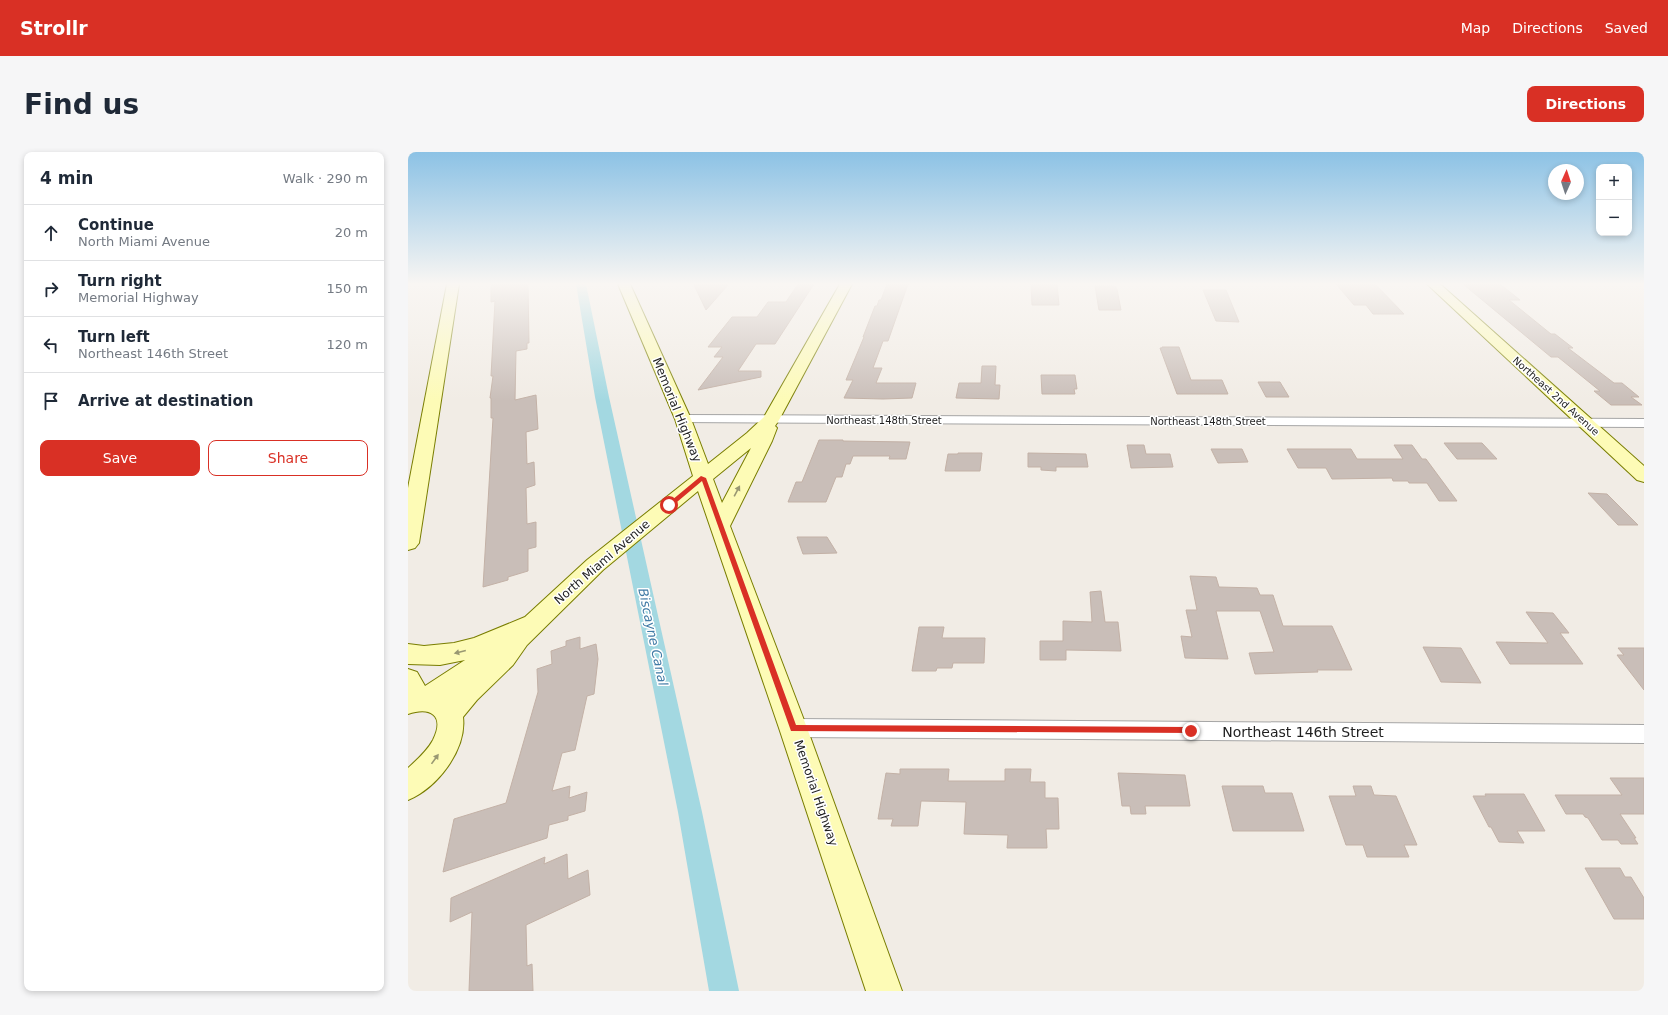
<!DOCTYPE html>
<meta charset="utf-8">
<style>
body{margin:0;font-family:"DejaVu Sans",sans-serif;background:#f6f6f7;color:#1f2937}
.controls{position:absolute;right:12px;top:12px;display:grid;overflow:hidden;border-radius:8px;box-shadow:0 2px 6px #0003}
.controls button{width:36px;height:36px;display:grid;place-items:center;padding:0;border:0;border-bottom:1px solid #e0e1e3;background:#fff;color:#1f2937;font:20px sans-serif}
.compass{position:absolute;left:1140px;top:12px;width:36px;height:36px;border-radius:50%;background:#fff;box-shadow:0 2px 6px #0003;rotate:3deg}
.stop{position:absolute;width:12px;height:12px;margin:-9px;border:3px solid #d93025;border-radius:50%;background:#fff}
.stop.end{background:#d93025;border-color:#fff;box-shadow:0 1px 4px #0008}
.list{margin:0;padding:0;list-style:none}
h2{display:flex;justify-content:space-between;align-items:center;height:52px;margin:0;padding:0 16px;font-size:17px}
h2 small{font-size:13px;font-weight:400;color:#747a83}
.list li{display:grid;grid-template-columns:26px 1fr auto;gap:12px;align-items:center;box-sizing:border-box;height:56px;padding:0 16px;border-top:1px solid #e0e1e3}
.list b{display:block;font-size:15px;white-space:nowrap}
.list p{margin:0;font-size:13px;white-space:nowrap;color:#747a83}
.list em{font-size:13px;font-style:normal;color:#747a83}
.actions{display:flex;gap:8px;padding:12px 16px}
.actions a{flex:1;padding:9px 0;border:1px solid #d93025;border-radius:8px;text-align:center;font-size:14px;color:#d93025}
.actions .main{background:#d93025;color:#fff}
.icon{flex:none;width:22px;height:22px;fill:none;stroke:currentColor;stroke-width:2;stroke-linecap:round;stroke-linejoin:round}
.map{position:relative;flex:none;width:1236px;height:839px;overflow:hidden;border-radius:8px}
header{display:flex;align-items:center;gap:24px;box-sizing:border-box;height:56px;padding:0 20px;background:#d93025;color:#fff}
header strong{font-size:19px}
nav{display:flex;gap:22px;margin-inline-start:auto;font-size:14px}
.intro{display:flex;align-items:center;justify-content:space-between;box-sizing:border-box;height:96px;padding:0 24px}
h1{margin:0;font-size:28px}
.button{padding:10px 18px;border-radius:8px;background:#d93025;color:#fff;font-size:14px;font-weight:700}
main{display:flex;gap:24px;padding:0 24px}
aside{flex:1;background:#fff;border-radius:8px;box-shadow:0 2px 6px #0003}
.map>svg:first-child{display:block}
</style>
<header>
<strong>Strollr</strong>
<nav><a>Map</a><a>Directions</a><a>Saved</a></nav>
</header>
<div class="intro"><h1>Find us</h1><a class="button">Directions</a></div>
<main>
<aside>
<h2>4 min<small>Walk · 290 m</small></h2>
<ul class="list">
<li><svg class="icon" aria-label="ahead" viewBox="0 0 24 24"><path d="M12 20V5M6 11l6-6 6 6"/></svg><div><b>Continue</b><p>North Miami Avenue</p></div><em>20 m</em></li>
<li><svg class="icon" aria-label="right" viewBox="0 0 24 24"><path d="M7 20v-9h11M14 6l5 5-5 5"/></svg><div><b>Turn right</b><p>Memorial Highway</p></div><em>150 m</em></li>
<li><svg class="icon" aria-label="left" viewBox="0 0 24 24"><path d="M17 20v-9H6M10 6l-5 5 5 5"/></svg><div><b>Turn left</b><p>Northeast 146th Street</p></div><em>120 m</em></li>
<li><svg class="icon" aria-label="arrive" viewBox="0 0 24 24"><path d="M6 21V4h12l-3 4 3 4H6"/></svg><div><b>Arrive at destination</b></div></li>
</ul>
<div class="actions"><a class="main">Save</a><a>Share</a></div>
</aside>
<div class="map">
<svg width="1236" height="839" viewBox="0 0 1236 839">
<rect width="100%" height="100%" fill="#f1ece5"/>
<g fill="none" stroke-linecap="round" stroke-linejoin="round">
<!-- canal -->
<path fill="#a3d8e1" fill-rule="evenodd" d="M168,132H178L201,245L294,660L331,839H301L270,660L187,245Z"/>
</g>
<!-- building -->
<g fill="#c9beb8" stroke="#c3b1a6">
<path d="M83,132H120L121,191H119V197L108,199L107,248L128,243L130,277L118,280L119,312L126,310L127,333L118,336L119,372L128,370V395L120,397V419L100,425V428L75,435L85,266H83V246H82L85,224H83L87,149L83,150Z"/>
<path d="M390,132H406L367,192H348L330,219H353V225L290,238L315,205H306L314,195H300L324,165H349L360,150H378Z"/>
<path d="M479,132H500L480,189H475L465,216H474L468,231H508L504,246L475,247L436,246L445,228H438L456,185H455L467,154H469L471,148H473Z"/>
<path d="M623,132H649L651,153H624Z"/>
<path d="M928,132H967L996,162H965L958,153H946Z"/>
<path d="M1055,132H1092L1112,148H1101L1143,182H1147L1165,196H1160L1206,231H1214L1231,245H1223L1234,253H1203L1186,239H1192L1150,205H1143Z"/>
<path d="M286,133H320L298,158Z"/>
<path d="M687,134H707L709,137L713,158H691Z"/>
<path d="M795,138H818L831,170L808,169Z"/>
<path d="M754,195H771L783,228H814L820,242H769L752,196H754Z"/>
<path d="M574,214H588L587,233H592L591,247L548,246L551,231H573Z"/>
<path d="M633,223H667L669,237H666L667,242H634Z"/>
<path d="M850,230H872L881,245H858Z"/>
<path d="M411,288H435V289L502,290L498,307H481L482,304H445L442,312H438L434,325H428L418,350H380L388,330H394Z"/>
<path d="M1036,291H1074L1089,307H1049Z"/>
<path d="M719,293H736L738,302H762L765,315L723,316Z"/>
<path d="M986,293H1004L1014,307H1018L1049,349H1031L1019,331H1001L1000,329H985L984,326L924,327L918,316H890L879,297H943L949,307H995Z"/>
<path d="M803,297H834L840,310L810,311Z"/>
<path d="M550,301H574L572,319H537L540,302H550Z"/>
<path d="M620,301L678,302L680,315H648V319L633,318V315H620Z"/>
<path d="M1180,341L1199,342L1230,373H1210Z"/>
<path d="M389,385H419L429,401L395,402Z"/>
<path d="M782,424L808,425L811,435L849,436L852,443H865L875,474H924L944,518H909L910,520L847,522L841,501L866,500L852,459H808L820,507L777,506L773,484L784,485L778,458H789Z"/>
<path d="M693,439L697,470H710L713,499L658,498V508H632V489H655V469L684,470L682,440Z"/>
<path d="M1118,460L1145,461L1161,481H1152L1175,512H1102L1088,490L1140,491Z"/>
<path d="M511,475H536L534,486H577L576,511H545L544,516H529L528,519H504Z"/>
<path d="M172,485V497L188,492L190,507L186,542L179,544L167,598L154,601L144,639L162,634L161,646L179,640L177,659L160,664V668L141,673L139,686L35,720L46,667L98,651L130,540L129,517L144,512L143,499L158,494V489Z"/>
<path d="M1015,495L1053,496L1073,531L1033,530Z"/>
<path d="M1210,496H1236V538L1209,503H1216Z"/>
<path d="M492,617H541L540,629H597V617H623L622,630H637V646H650L651,677H638L639,696H599L600,683L556,682L558,650L513,649L510,674H483L485,667H470L478,621L492,622Z"/>
<path d="M710,621L777,623L782,654H737L738,662H723L722,654H714Z"/>
<path d="M1202,626H1236V662H1212L1228,686H1226L1230,692H1213L1210,688H1194L1180,666L1177,665L1175,662H1158L1147,643H1214Z"/>
<path d="M814,634H855L857,641H884L896,679H825Z"/>
<path d="M945,634H963L966,643L988,644L1009,693H996L1001,705H959L955,693H938L921,644H948Z"/>
<path d="M1077,642H1116L1137,679H1109L1116,691L1091,690L1083,675H1081L1065,644H1078Z"/>
<path d="M159,702L160,727L180,718L182,743L118,773L119,814L124,812L125,839H61L64,760L42,770L43,746L137,705L136,712Z"/>
<path d="M1177,716H1212L1217,725H1223L1236,746V767H1206Z"/>
</g>
<g fill="none" stroke-linecap="round" stroke-linejoin="round">
<defs>
<g id="street">
<path d="M275,263L1236,267V275L271,270L269,267L271,264Z"/>
<path d="M385,567L1236,573V591L385,585L378,582L375,576L378,570Z"/>
</g>
<g id="secondary">
<path d="M39,132H51L11,391L7,396L0,398V336Z"/>
<path d="M210,132H222L283,267L300,312L339,281L356,265L432,132H444L371,268L367,274L369,276L364,289L322,374L399,576L494,839H458L371,576L290,339L195,418L119,493L105,513L69,548L55,565C59,598 29,636 0,648V616C9,608 19,599 25,588C37,564 23,554 0,562V517L9,520L17,534L57,508L32,513L0,512V492L16,494L46,491L66,486L117,465L179,408L285,324L267,267ZM343,296L314,351L305,327Z"/>
<path d="M1019,132H1032L1236,314V330L1229,328Z"/>
</g>
</defs>
<!-- street casing -->
<use href="#street" stroke="#a6a6a6" stroke-width="2"/>
<!-- secondary casing -->
<use href="#secondary" stroke="#797d00" stroke-width="2"/>
<!-- street -->
<use href="#street" fill="#fff" fill-rule="evenodd"/>
<!-- secondary -->
<use href="#secondary" fill="#fdfbb6" fill-rule="evenodd"/>
</g>
<!-- one-way arrows -->
<defs><path id="oneway-solid" d="M-6-.8H1V-3.2L6.5 0L1 3.2V.8H-6Z"/></defs>
<g fill="#999872">
<use href="#oneway-solid" transform="translate(329 339) rotate(-62)"/>
<use href="#oneway-solid" transform="translate(52 500) rotate(166)"/>
<use href="#oneway-solid" transform="translate(27 607) rotate(-54)"/>
</g>
<!-- sky -->
<linearGradient id="sky" x2="0" y2="1"><stop stop-color="#8cc2e5"/><stop offset="0.53" stop-color="#f9f6f3"/><stop offset="1" stop-color="#f9f6f3" stop-opacity="0"/></linearGradient>
<rect width="1236" height="249" fill="url(#sky)"/>
<!-- route -->
<path fill="#d93025" d="M293,324L298,326L388,573L783,575L787,579L786,581L383,579L294,329L263,355L258,353Z"/>
<g text-anchor="middle" dominant-baseline="central" stroke-width="3" stroke-linejoin="round" paint-order="stroke">
<!-- far-street labels -->
<g font-size="10" fill="#1f1f1f" stroke="#fff">
<text transform="translate(1148 244) rotate(42)">Northeast 2nd Avenue</text>
<text x="476" y="268">Northeast 148th Street</text>
<text x="800" y="269">Northeast 148th Street</text>
</g>
<!-- street labels -->
<g font-size="12" fill="#1f1f1f" stroke="#fff">
<text transform="translate(269 258) rotate(68)">Memorial Highway</text>
<text transform="translate(194 410) rotate(-41)">North Miami Avenue</text>
<text transform="translate(408 641) rotate(71)">Memorial Highway</text>
</g>
<!-- water labels -->
<g font-size="13" font-style="italic" fill="#407aa5" stroke="#fff">
<text transform="translate(245 485) rotate(78)">Biscayne Canal</text>
</g>
<!-- near-street labels -->
<g font-size="14" fill="#1f1f1f" stroke="#fff">
<text x="895" y="580">Northeast 146th Street</text>
</g>
</g>
</svg>
<div class="controls">
<button>+</button>
<button>−</button>
</div>
<svg class="compass" viewBox="-18 -18 36 36"><path d="M0-13l5 13h-10z" fill="#e53935"/><path d="M0 13l5-13h-10z" fill="#747a83"/></svg>
<div class="stop" style="left:261px;top:353px"></div>
<div class="stop end" style="left:783px;top:579px"></div>
</div>
</main>
